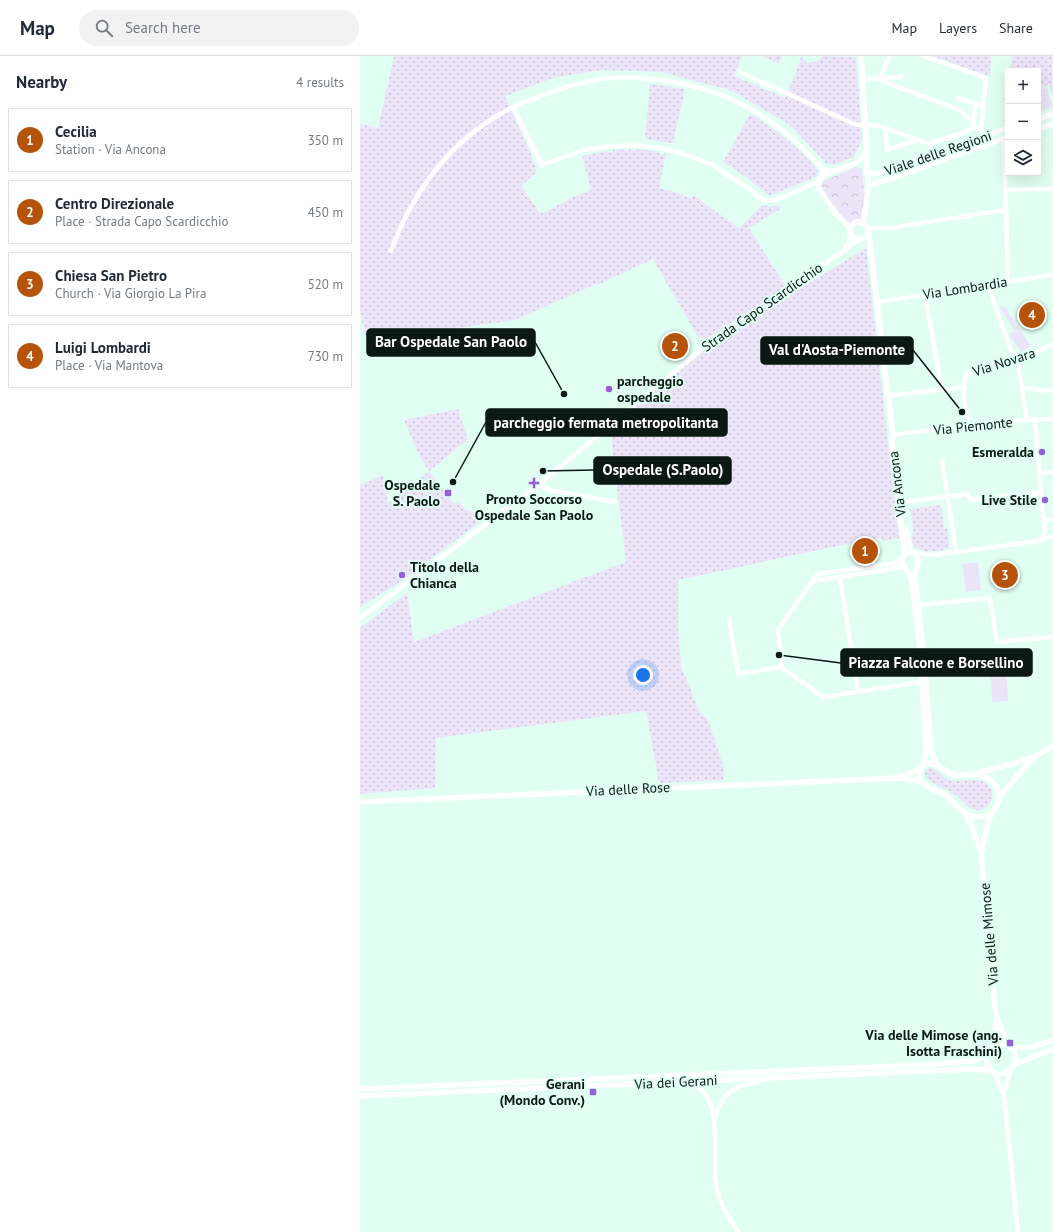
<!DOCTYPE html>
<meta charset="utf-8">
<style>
body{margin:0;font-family:"PT Sans",sans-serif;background:#f2f2f3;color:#1f2937}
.controls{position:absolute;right:12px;top:12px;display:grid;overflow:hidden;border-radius:0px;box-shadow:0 4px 16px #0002}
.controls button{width:36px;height:36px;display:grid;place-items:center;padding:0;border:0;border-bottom:1px solid #e0e1e3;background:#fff;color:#1f2937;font:20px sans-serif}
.you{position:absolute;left:283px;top:619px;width:14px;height:14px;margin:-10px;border:3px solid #fff;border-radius:50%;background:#1a73e8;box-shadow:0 0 0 6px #1a73e833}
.badge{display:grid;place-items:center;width:26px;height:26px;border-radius:50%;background:#b45309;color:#fff;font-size:13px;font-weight:700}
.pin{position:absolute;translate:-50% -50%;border:2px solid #fff;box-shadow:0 1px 4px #0006}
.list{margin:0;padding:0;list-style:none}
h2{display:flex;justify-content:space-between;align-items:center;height:52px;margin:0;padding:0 16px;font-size:17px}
h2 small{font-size:13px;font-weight:400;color:#747a83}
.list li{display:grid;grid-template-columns:26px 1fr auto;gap:12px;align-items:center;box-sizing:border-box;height:64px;margin:0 8px 8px;padding:0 8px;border:1px solid #e0e1e3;border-radius:0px}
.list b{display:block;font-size:15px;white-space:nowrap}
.list p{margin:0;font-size:13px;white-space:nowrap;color:#747a83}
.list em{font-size:13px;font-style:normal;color:#747a83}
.icon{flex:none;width:22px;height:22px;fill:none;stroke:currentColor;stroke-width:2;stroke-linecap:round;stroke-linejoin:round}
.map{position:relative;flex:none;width:693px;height:1176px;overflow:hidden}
header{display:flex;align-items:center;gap:24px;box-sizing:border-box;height:56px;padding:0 20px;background:#fff;border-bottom:1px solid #e0e1e3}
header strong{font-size:19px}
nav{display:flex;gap:22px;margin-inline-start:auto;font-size:14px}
.search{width:280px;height:36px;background:#f2f2f3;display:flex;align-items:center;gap:10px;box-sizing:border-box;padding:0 14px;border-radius:22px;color:#747a83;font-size:15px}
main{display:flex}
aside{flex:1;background:#fff}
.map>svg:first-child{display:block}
</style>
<header>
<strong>Map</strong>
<div class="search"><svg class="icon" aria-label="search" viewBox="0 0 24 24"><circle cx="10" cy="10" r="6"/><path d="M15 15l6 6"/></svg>Search here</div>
<nav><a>Map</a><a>Layers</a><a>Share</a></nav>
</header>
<main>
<aside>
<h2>Nearby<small>4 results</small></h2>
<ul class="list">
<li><span class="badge">1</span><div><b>Cecilia</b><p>Station · Via Ancona</p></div><em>350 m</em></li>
<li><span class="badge">2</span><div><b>Centro Direzionale</b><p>Place · Strada Capo Scardicchio</p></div><em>450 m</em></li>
<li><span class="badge">3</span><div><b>Chiesa San Pietro</b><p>Church · Via Giorgio La Pira</p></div><em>520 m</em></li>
<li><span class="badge">4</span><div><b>Luigi Lombardi</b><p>Place · Via Mantova</p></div><em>730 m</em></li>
</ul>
</aside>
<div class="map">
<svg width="693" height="1176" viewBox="0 0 693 1176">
<defs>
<pattern id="grass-dots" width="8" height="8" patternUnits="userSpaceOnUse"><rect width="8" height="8" fill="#ece5f9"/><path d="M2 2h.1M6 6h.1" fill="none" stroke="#c9c4d5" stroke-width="1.8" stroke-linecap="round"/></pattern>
<pattern id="park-crowns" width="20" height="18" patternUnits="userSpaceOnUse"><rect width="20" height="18" fill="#ece5f9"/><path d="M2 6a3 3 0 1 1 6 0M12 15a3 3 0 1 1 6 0" fill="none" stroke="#c9c4d5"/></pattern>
</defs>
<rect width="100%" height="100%" fill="#e1fef3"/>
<!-- grass -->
<g fill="url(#grass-dots)">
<path d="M34,0H382L374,20L425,42L437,14L441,1L447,7C453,6 459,6 462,0L496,1L502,83L494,101L473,109L466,107L429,68L370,34L301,16L244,14L196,21L145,40L171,98L177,116L161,130L179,156L184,157C199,148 214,140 231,134L222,100L247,95L248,97L253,96V94C269,93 284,93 300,96V98L304,99L305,97H306L299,132L316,136L331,142L333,139L379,172L402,149L411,151L419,149L420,153L389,172L426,231L348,282L338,281L293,203L237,229L236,228L155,264L6,284L0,256V68L18,72Z"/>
<path d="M402,0H422L419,8Z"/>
<path d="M572,0H631L630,20Z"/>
<path d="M652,0H693V41L689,29L678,32V15H650Z"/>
<path d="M290,28L325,33L313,87L285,83Z"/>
<path d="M390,58C415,72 436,89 455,111L458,114V119L456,121L409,140L386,121L363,106Z"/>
<path d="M506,192L539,482L523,485L522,482L482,489L318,524V572L321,610L339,655L348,664L364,712V724L299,727L286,655L76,682L75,732L0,738V572L47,537L54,586L266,506L250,372L360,282Z"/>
<path d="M98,353L108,384L69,415L95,449L99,446L106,454L120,457L124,463L40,526L0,551V429L23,419L28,448L69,415L60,401L44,364Z"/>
<path d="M581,449L584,473H588L589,492C580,495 559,499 553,488C551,484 552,480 553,475C553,468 551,460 550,453Z"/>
<path d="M570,711C578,713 581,722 590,724C601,727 613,722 624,726C640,733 631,757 615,754C607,753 604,746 598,741C589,733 576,730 566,722L565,720V715Z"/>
</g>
<!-- park -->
<path fill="url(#park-crowns)" d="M496,111L502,113L505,144L501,164H494L490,168C478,156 468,143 461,128L463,125Z"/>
<!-- pitch -->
<g fill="#ece5f9">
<path d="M687,32L693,51L678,56V34Z"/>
<path d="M644,250L671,290L661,296L649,278L655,275L640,252Z"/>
<path d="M618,506L621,534L606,536L602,508Z"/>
<path d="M646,615L648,645L632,646L630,616Z"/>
</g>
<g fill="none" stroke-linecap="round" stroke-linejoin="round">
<!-- minor -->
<g stroke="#fff" stroke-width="4.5">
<path d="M529,0L522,18V25L600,54C602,58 610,62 614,66"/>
<path d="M563,0L626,22L621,73L624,81"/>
<path d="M380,16L494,68L505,70L517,69L569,88L573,99"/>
<path d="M502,23L541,21"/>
<path d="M598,42L623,50"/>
<path d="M153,51L182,109L223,94L245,91L271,89L300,92L321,97L351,108L391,134L400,142L407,145L416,144L458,126"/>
<path d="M613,68L616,48"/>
<path d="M525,72L527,94L557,84"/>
<path d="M644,82L648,225"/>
<path d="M569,88L605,76L613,72L621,73"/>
<path d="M645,134L693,133"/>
<path d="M508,172H530L645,154"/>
<path d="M486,192L489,185L490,177"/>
<path d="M31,195C51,139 87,89 140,58C154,50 169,44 184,39C199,33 214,28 230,25C253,20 277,21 300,24C367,32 419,63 463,113"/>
<path d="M628,229L651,295L657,301L667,364"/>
<path d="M565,239L582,334"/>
<path d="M516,246C576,238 634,227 693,219"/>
<path d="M662,332L693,335"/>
<path d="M527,340L604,331"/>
<path d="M675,363L684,470"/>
<path d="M608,369C606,356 600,328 608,317C610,315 613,314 616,312L675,297L693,288"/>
<path d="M533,379C586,372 639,364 693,363"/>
<path d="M582,404L596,496"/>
<path d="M679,417L693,416"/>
<path d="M179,428L189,434L255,446"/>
<path d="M543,446L607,438L611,444L681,437"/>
<path d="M679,484L684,479L685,467L689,463H693"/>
<path d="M554,497L573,499L678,485L692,480"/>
<path d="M480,521L498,636"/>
<path d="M453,525L545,511"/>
<path d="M559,549L630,542L637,586L693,581"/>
<path d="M0,562L177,430L355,282L485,194L498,184"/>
<path d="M369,563L378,618L421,611L463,641L562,626"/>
<path d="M421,611L422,605L418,574L457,518L536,507L542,501"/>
<path d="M634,1017L644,1039L658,1176"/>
<path d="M321,1027C328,1029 336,1030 341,1034C365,1053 349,1113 359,1141C363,1153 372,1165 378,1176"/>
<path d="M644,1037L651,1013"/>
<path d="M355,1063C358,1050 364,1039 376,1032C385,1028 395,1028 404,1023"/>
</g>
<!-- tertiary -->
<g stroke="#fff" stroke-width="5.5">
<path d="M501,0L507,94V116L509,130L503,167"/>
<path d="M678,63L693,58"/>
<path d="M678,73L693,68"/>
<path d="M507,116L516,118L648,72"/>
<path d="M462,120L463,113L471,116"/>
<path d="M509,130L648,81"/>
<path d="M490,172L476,158L459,133C453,115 483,114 494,108C500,106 503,99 507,94"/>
<path d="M508,178L503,183H495L490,177V172L495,166C501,165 505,167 508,172L533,379L532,386L543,481L544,499"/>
<path d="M546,474L551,496"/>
<path d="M563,709C577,702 583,718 596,719C605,720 614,716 623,720C651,730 639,767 611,760C602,758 593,744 585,739C577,734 565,732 559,723C557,713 566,707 566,697L560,592L551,522C549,516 542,510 542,505C541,495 556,493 558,503C559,508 555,514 555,519L563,593L571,691L572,698L577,708"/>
<path d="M616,717L653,708L676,700L693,690"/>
<path d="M538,721L559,714"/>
<path d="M640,741L657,720L676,700"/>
<path d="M0,746L536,722L561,725"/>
<path d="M604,756L611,768L621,797L636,960L635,980L632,993"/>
<path d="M621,797L629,763L632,757"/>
<path d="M638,964L648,989"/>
<path d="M642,988C672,994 645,1031 631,1014C621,1003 631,992 642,988Z"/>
<path d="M652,992L672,991L693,984"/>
<path d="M655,1008L693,993"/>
<path d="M0,1033L561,1009L613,1005L628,998"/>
<path d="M0,1040L611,1013L632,1015"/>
</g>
</g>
<!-- markers -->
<g fill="#955fd8" stroke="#e1fef3" stroke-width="1.5">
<circle cx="249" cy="333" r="4"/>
<circle cx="682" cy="396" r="4"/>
<path d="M172 421h4v4h4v4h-4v4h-4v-4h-4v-4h4z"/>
<rect x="84" y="433" width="8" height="8" rx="2"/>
<circle cx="685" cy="444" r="4"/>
<circle cx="42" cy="519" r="4"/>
<rect x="646" y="983" width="8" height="8" rx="2"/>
<rect x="229" y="1032" width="8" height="8" rx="2"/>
</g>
<g text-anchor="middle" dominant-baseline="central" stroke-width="4" stroke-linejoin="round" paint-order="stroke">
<!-- street labels -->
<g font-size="14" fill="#0b1814" stroke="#e1fef3">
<text transform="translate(578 97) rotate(-19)">Viale delle Regioni</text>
<text transform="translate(605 232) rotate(-9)">Via Lombardia</text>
<text transform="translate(402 251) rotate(-35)">Strada Capo Scardicchio</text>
<text transform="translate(644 306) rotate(-18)">Via Novara</text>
<text transform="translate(613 370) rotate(-6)">Via Piemonte</text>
<text transform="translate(537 428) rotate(-97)">Via Ancona</text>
<text transform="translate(268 733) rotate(-3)">Via delle Rose</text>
<text transform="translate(629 878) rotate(-95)">Via delle Mimose</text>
<text transform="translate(316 1026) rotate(-3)">Via dei Gerani</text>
</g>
<!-- poi labels -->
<g font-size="14" font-weight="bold" fill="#0b1814" stroke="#e1fef3" text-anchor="end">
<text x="257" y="325" text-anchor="start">parcheggio<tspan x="257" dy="16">ospedale</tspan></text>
<text x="674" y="396">Esmeralda</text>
<text x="80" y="429">Ospedale<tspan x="80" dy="16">S. Paolo</tspan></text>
<text x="174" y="443" text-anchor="middle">Pronto Soccorso<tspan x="174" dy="16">Ospedale San Paolo</tspan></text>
<text x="677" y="444">Live Stile</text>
<text x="50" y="511" text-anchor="start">Titolo della<tspan x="50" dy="16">Chianca</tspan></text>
<text x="642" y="979">Via delle Mimose (ang.<tspan x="642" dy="16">Isotta Fraschini)</tspan></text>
<text x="225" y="1028">Gerani<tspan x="225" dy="16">(Mondo Conv.)</tspan></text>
</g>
</g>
<!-- callouts -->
<path fill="none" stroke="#0b1814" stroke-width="1.5" d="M204 338L175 286M602 356L553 294M93 426L126 366M183 415L234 414M419 599L481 607"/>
<g fill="#0b1814" stroke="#e1fef3" stroke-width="1.5">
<circle cx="204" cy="338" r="4"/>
<circle cx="602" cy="356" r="4"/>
<circle cx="93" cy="426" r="4"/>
<circle cx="183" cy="415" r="4"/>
<circle cx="419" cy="599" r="4"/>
</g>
<g fill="#0b1814" stroke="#0b1814" stroke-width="1.5">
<rect x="7" y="273" width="168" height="27" rx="4"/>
<rect x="401" y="281" width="152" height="27" rx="4"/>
<rect x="126" y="353" width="241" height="27" rx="4"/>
<rect x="234" y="401" width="137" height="27" rx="4"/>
<rect x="481" y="593" width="191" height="27" rx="4"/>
</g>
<g font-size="15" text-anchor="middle" font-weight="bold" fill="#fff">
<text x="91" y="291">Bar Ospedale San Paolo</text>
<text x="477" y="299">Val d'Aosta-Piemonte</text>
<text x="246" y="372">parcheggio fermata metropolitanta</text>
<text x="303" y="419">Ospedale (S.Paolo)</text>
<text x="576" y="612">Piazza Falcone e Borsellino</text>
</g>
</svg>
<div class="controls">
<button>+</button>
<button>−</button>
<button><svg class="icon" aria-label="layers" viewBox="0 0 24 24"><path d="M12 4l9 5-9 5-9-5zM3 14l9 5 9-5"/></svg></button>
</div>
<div class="you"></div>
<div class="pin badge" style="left:505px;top:495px">1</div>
<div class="pin badge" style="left:315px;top:290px">2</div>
<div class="pin badge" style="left:645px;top:519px">3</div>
<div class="pin badge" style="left:672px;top:259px">4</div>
</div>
</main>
